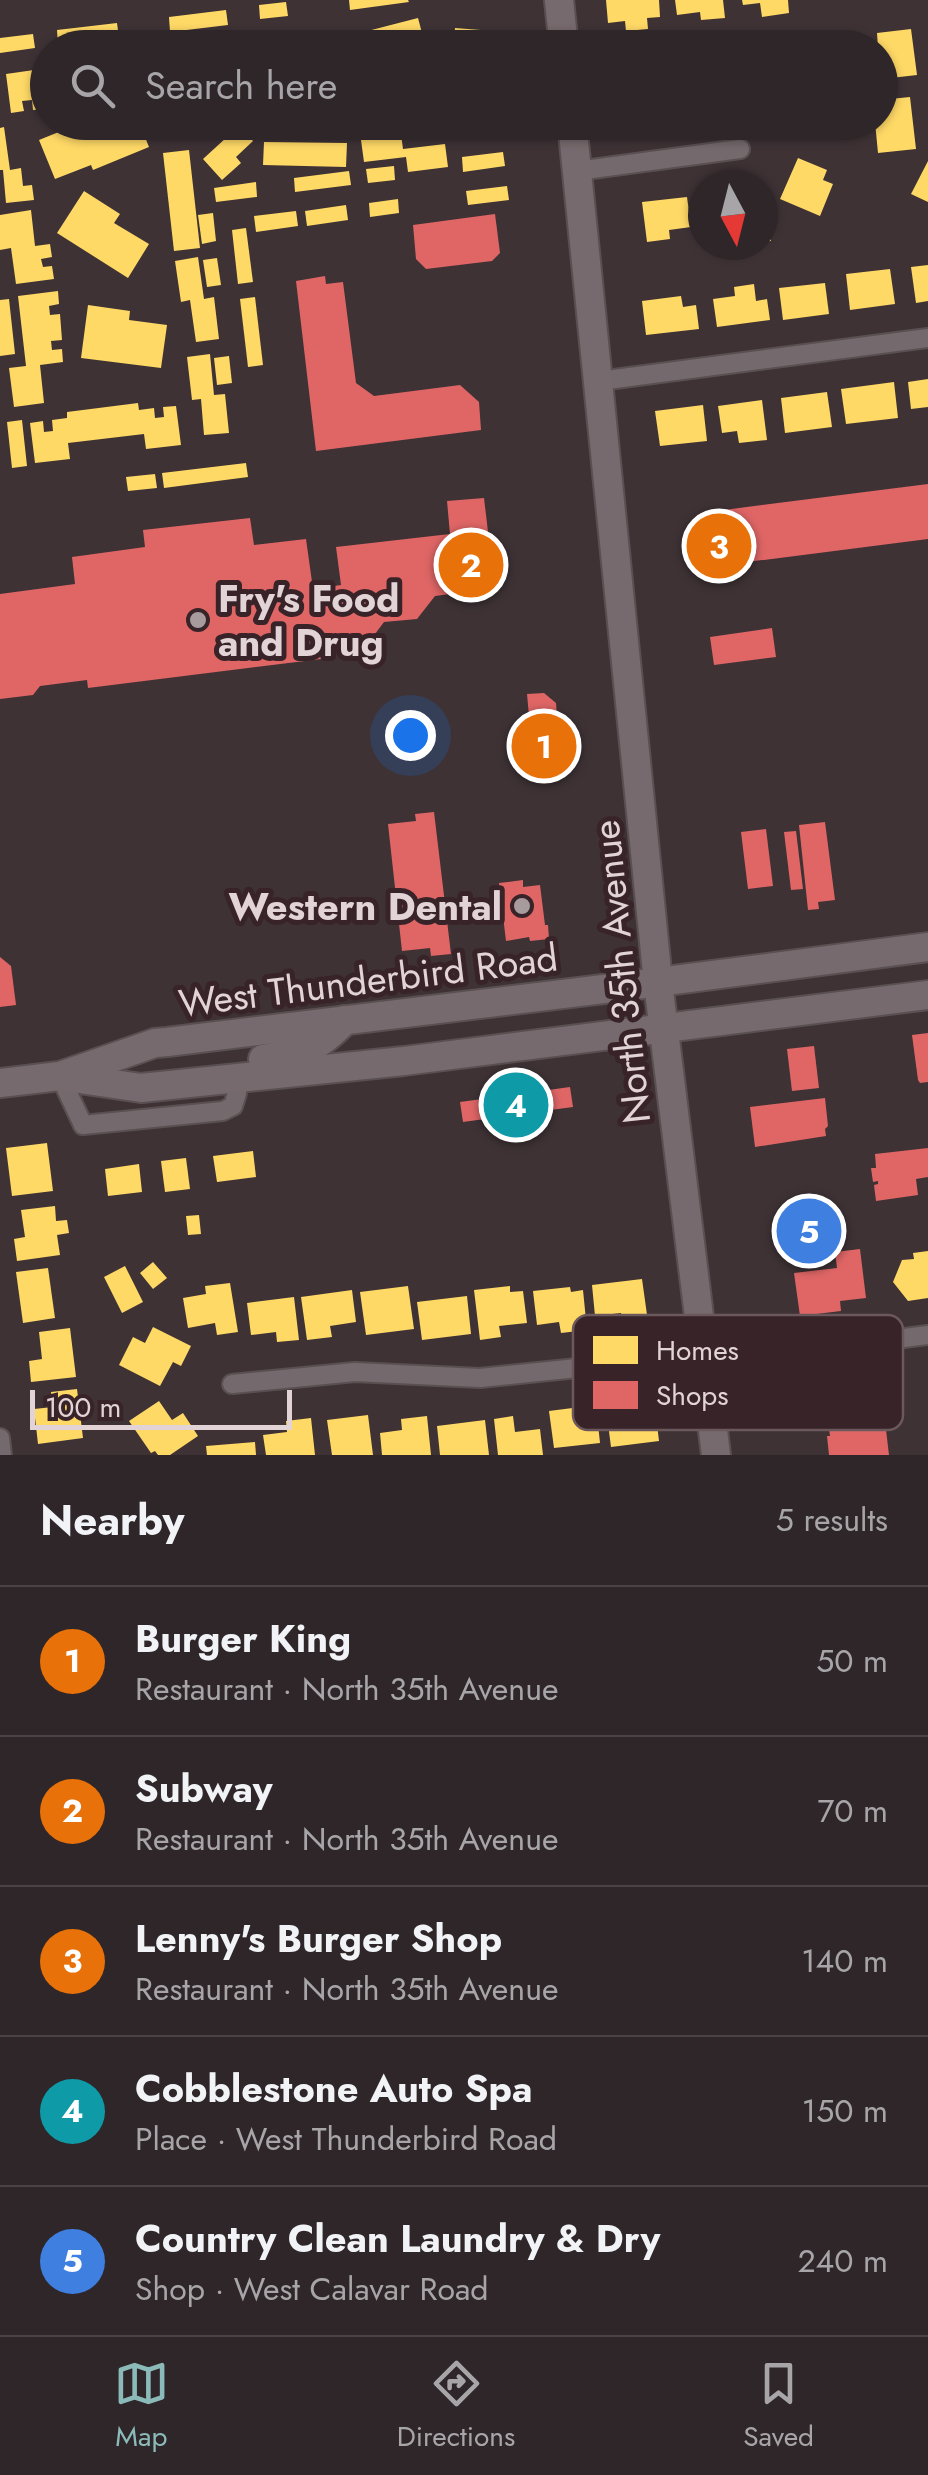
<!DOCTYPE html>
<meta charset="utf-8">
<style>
body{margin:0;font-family:Jost,sans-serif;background:#3a3234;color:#f1f3f6}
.compass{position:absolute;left:688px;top:170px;width:90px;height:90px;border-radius:50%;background:#2e2628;box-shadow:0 2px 8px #0004;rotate:173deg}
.scale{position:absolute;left:30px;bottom:25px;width:262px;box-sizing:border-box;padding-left:10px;border:5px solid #e1d3d6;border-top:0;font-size:28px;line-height:35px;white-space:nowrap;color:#e1d3d6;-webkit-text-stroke:8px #382328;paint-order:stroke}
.you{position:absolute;left:410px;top:735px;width:35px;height:35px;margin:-25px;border:8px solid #fff;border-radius:50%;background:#1a73e8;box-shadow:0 0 0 15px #1a73e833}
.badge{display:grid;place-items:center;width:65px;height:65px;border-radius:50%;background:#8bbbb9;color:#fff;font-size:32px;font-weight:700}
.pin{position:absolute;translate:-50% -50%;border:5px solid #fff;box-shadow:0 2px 10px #0006}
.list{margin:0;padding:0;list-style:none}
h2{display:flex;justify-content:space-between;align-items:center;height:130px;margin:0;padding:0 40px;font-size:42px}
h2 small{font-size:32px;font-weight:400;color:#a7a5a8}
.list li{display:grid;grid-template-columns:65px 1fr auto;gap:30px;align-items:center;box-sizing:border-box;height:150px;padding:0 40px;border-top:2px solid #494345}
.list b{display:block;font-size:38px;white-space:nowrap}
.list p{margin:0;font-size:32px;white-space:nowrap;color:#a7a5a8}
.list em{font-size:32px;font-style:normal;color:#a7a5a8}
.icon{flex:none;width:55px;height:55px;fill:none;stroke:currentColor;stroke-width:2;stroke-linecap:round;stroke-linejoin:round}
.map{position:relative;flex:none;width:928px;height:1455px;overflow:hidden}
.search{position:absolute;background:#2e2628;box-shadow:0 2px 8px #0004;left:30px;right:30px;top:30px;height:110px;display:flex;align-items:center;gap:25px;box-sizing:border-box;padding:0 35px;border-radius:55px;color:#a7a5a8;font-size:38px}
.sheet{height:880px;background:#2e2628}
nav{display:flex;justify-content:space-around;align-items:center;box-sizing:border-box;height:140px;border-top:2px solid #494345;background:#2e2628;font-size:28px;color:#a7a5a8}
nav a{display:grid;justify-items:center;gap:5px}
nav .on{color:#8bbbb9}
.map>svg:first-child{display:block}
</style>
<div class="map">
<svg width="928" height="1455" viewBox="0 0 928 1455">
<rect width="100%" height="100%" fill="#3e3235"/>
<!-- homes -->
<g fill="#ffd966">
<path d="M349,0H408L409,2L350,10Z"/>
<path d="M606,0H659L660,17L647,18L648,29L626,31L625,21L608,23Z"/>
<path d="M675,0H723L725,18L701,20L700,12L677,15Z"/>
<path d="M742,0H788L789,13L762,17L760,3L743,5Z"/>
<path d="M286,2L288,16L260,19L259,5Z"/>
<path d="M226,10L228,25L170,32L169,17Z"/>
<path d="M418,18L426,48H334L354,41L352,35Z"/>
<path d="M117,23L119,38L58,46L57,30Z"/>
<path d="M455,28L494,31L493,48H463L464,41H454Z"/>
<path d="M911,29L917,75L882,79L880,48H878L877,33Z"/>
<path d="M322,31L324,46L282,48L281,36Z"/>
<path d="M33,34L35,48L0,53V38Z"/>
<path d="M264,38L265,48H223V43Z"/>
<path d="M48,68V109L33,110L32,100L22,101L24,111L11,113L6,74Z"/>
<path d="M910,97L916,149L878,153L875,122H880V100Z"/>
<path d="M102,122H139L149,147L93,170L91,165L55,179L39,140L71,127L73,134Z"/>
<path d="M460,122H500L498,140L458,136Z"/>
<path d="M792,122H835L837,125L824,137L813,125L802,134Z"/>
<path d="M239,126L253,141L236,157L241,163L222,180L203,159Z"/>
<path d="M4,127L10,170L21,168L23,186L32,185L34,200L6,203L3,170H0V128Z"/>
<path d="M401,134L403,149L445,144L448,167L408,172L406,157L364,162L361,140Z"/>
<path d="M264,142L347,143L346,167L263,165Z"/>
<path d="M189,150L200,248L174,251L163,153Z"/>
<path d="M503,152L505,166L463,172L462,157Z"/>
<path d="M798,158L827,170L823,180L833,184L820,216L780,199Z"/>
<path d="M928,161V202L911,194Z"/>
<path d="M394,166L395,180L368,183L366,169Z"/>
<path d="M349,171L351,185L295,192L294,178Z"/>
<path d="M256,182L257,197L216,202L214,188Z"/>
<path d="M507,186L509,200L468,205L466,191Z"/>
<path d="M84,191L120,214L114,223L149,244L128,278L57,233Z"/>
<path d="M687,197L691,227L669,230L670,239L647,242L642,202Z"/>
<path d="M398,199L399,213L370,217L369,203Z"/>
<path d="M763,204H768L771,241L763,242Z"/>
<path d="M346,205L348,220L307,226L305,211Z"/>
<path d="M31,210L35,246L50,244L52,257L41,259L43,267L52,266L54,279L16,284L11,248L0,250V215Z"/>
<path d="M296,211L298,226L256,232L254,216Z"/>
<path d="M213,213L216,241L202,244L198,215Z"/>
<path d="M246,228L253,282L238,284L232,230Z"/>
<path d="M198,257L204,299L214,297L219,339L196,342L190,300L181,302L175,261Z"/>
<path d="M217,258L221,285L207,287L203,260Z"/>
<path d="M928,265V301L916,303L911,267Z"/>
<path d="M890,269L895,304L850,310L846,274Z"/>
<path d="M825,283L829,314L783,320L779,288Z"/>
<path d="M754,284L756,301L767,299L770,320L717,327L713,299L735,296L734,287Z"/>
<path d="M58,291L59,304L49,306L50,315L60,314L62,340L51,341L52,350L62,349L63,362L40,365L44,403L14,407L9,368L26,366L18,296Z"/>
<path d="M681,296L683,307L696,305L699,329L646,335L642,301Z"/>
<path d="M255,297L263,365L248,367L240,299Z"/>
<path d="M9,299L15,354L0,356V300Z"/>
<path d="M88,305L130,311L129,320L167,325L161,368L81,358Z"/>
<path d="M210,354L214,395L225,394L229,433L204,435L201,399L192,400L187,357Z"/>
<path d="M229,356L232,383L217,385L214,358Z"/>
<path d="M928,379V407L911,409L908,382Z"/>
<path d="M894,382L898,418L846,424L841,389Z"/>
<path d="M827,392L832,427L785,433L781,398Z"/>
<path d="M762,400L767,440L739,443L737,431L722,433L718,406Z"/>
<path d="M138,403L139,410L154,408L155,418L164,417L163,407L176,406L181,445L146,449L144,434L68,443L70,459L35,463L30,423L43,421L44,432L53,431L52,420L67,418V412Z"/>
<path d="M703,405L707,441L660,446L655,411Z"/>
<path d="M22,420L27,466L12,468L7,422Z"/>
<path d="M246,463L248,477L164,488L162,473Z"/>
<path d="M155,474L157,488L128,491L126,477Z"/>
<path d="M47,1143L53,1191L12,1196L6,1148Z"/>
<path d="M253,1151L256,1177L217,1182L213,1156Z"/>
<path d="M186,1158L190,1189L165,1192L161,1161Z"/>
<path d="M139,1164L142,1192L108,1196L105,1169Z"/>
<path d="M55,1206L56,1221L67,1220L69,1233L57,1235L60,1255L17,1261L14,1239L25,1237L21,1210Z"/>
<path d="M199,1215L201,1234L188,1235L186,1216Z"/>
<path d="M928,1251V1298L908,1301L893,1282L902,1260L914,1259L913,1253Z"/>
<path d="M153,1262L167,1278L153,1289L140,1273Z"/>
<path d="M125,1266L143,1302L122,1313L104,1277Z"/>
<path d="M48,1268L55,1318L23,1323L16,1272Z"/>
<path d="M642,1279L648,1322L623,1325L621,1313L595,1316L592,1285Z"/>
<path d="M230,1283L238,1332L217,1335L215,1323L188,1328L183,1298L206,1294L205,1286Z"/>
<path d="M408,1286L414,1329L366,1335L360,1292Z"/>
<path d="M510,1286V1292L523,1291L527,1323L499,1326L501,1337L480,1340L474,1290Z"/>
<path d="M570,1287L571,1292L583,1290L587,1330L561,1333L559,1322L537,1325L533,1291Z"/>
<path d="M352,1290L356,1322L330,1326L332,1337L307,1340L301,1297Z"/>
<path d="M467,1296L471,1334L422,1340L417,1302Z"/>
<path d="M294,1297L299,1340L277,1342L276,1332L251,1335L247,1303Z"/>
<path d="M153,1327L191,1346L181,1366L173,1362L160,1386L119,1365L133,1337L145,1343Z"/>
<path d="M70,1328L76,1377L31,1382L29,1361L42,1359L39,1332Z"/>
<path d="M77,1389L83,1438L38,1444L34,1409L53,1407L51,1392Z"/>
<path d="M654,1399L659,1441L611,1447L607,1416L634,1413L632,1402Z"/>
<path d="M159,1401L172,1420L183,1413L198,1436L170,1455H158L155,1451L151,1453L129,1421Z"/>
<path d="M596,1405L600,1443L554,1448L549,1411Z"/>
<path d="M368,1415L373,1455H332L327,1420Z"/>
<path d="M427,1416L431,1455H382L380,1433L402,1430L401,1419Z"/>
<path d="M513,1416L515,1432L540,1429L543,1455H498L494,1419Z"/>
<path d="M311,1418L315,1455H266L263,1435L287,1432L286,1421Z"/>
<path d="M485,1420L489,1455H440L437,1426Z"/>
<path d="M255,1442L256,1455H207L206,1446Z"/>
</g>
<!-- shops -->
<g fill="#e06666">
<path d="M495,214L500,253L492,261L426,269L416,259L413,225Z"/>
<path d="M325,276L326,284L343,282L356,383L374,396L460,385L479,402L481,430L316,451L296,281Z"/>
<path d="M928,484V539L708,567L700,513Z"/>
<path d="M484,498L493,574L481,590L435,596L417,619L384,622L366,646L320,651L321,659L88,688L87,680L40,686L33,695L0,699V594L75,584L72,557L145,547L143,530L250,518L254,545L306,539L313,589L341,585L336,547L450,534L447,501Z"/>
<path d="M772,628L776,657L714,665L710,637Z"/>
<path d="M544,693L556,703L562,777L532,779L526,716H529L527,694Z"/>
<path d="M434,812L451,954L431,956L430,948L402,951L388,824L416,821L415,814Z"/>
<path d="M825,822L835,900L818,902L819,909L808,910L799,825Z"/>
<path d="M766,829L773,886L748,889L741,832Z"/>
<path d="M796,831L803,889L791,890L784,832Z"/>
<path d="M523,880V887L540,885L545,925H548L549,939L530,941L529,937L506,941L499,883Z"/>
<path d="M0,957L11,966L16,1005L0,1007Z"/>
<path d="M928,1033V1082L920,1083L918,1080L912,1035Z"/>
<path d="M814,1046L819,1088L792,1091L787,1049Z"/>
<path d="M570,1087L573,1107L463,1122L460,1102Z"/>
<path d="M825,1098L828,1126L825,1129L826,1136L755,1147L750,1107Z"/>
<path d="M928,1148V1177L916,1179L918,1195L876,1201L874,1185L878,1184V1181L873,1182L871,1168H876L875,1154Z"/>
<path d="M827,1199V1206L825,1207L830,1250L797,1255V1250H793L788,1212L793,1211L792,1207L818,1203V1200Z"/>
<path d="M860,1249L866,1298L840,1301L841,1311L800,1316L794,1273L837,1268L835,1252Z"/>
<path d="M884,1413L889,1455H829L827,1436H830L828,1420Z"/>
</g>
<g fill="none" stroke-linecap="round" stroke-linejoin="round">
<defs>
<g id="minor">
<path d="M577,171L740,149"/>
<path d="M599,381L928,338"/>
<path d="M60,1076L83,1125L223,1111L233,1106L237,1093V1078"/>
<path d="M232,1384L355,1372L480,1378L655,1360L796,1352L928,1335"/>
<path d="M0,1438L2,1455"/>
</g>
<g id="secondary">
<path d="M559,0L564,48"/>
<path d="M572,122L658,982L716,1455"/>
<path d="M263,1059C305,1051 314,1052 345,1020"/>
<path d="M66,1077L141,1088L404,1061L928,995"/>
<path d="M0,1083L60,1076L155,1043L167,1042L612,988L928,947"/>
</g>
</defs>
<!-- minor casing -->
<use href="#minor" stroke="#5a5052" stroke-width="22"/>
<!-- secondary casing -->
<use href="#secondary" stroke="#5a5052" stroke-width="32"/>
<!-- minor -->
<use href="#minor" stroke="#74696c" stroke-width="18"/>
<!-- secondary -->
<use href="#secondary" stroke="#776a6e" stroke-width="28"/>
</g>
<!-- markers -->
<g fill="#a89b9e" stroke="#382328" stroke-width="4">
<circle cx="198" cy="620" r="10"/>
<circle cx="522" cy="906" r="10"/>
</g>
<g text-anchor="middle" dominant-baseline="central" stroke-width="10" stroke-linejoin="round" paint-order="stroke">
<!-- poi labels -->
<g font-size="38" font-weight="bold" fill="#e1d3d6" stroke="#382328" text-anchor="start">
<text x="218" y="598">Fry's Food<tspan x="218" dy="44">and Drug</tspan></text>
<text x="502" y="906" text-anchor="end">Western Dental</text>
</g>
<!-- street labels -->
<g font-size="38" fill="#e1d3d6" stroke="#382328">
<text transform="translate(621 972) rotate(-96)">North 35th Avenue</text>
<text transform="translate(368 980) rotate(-7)">West Thunderbird Road</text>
</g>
</g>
<!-- legend -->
<rect x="573" y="1315" width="330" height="115" rx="15" fill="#382328" stroke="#6b585c" stroke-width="2.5"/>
<rect x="593" y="1336" width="45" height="28" fill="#ffd966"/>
<rect x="593" y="1381" width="45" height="28" fill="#e06666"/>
<g font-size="28" fill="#e1d3d6">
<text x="656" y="1360">Homes</text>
<text x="656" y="1405">Shops</text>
</g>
</svg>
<svg class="compass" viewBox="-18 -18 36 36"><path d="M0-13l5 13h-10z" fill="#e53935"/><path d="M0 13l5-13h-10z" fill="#a7a5a8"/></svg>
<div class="scale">100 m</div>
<div class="you"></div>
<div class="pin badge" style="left:544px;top:746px;background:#e8710a">1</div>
<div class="pin badge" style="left:471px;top:565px;background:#e8710a">2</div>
<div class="pin badge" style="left:719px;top:546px;background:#e8710a">3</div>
<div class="pin badge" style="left:516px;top:1105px;background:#0f9aa8">4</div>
<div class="pin badge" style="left:809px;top:1231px;background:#3f7fe0">5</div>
<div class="search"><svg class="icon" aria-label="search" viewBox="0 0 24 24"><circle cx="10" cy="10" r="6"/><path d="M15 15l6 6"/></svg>Search here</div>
</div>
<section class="sheet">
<h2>Nearby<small>5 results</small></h2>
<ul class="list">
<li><span class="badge" style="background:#e8710a">1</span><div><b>Burger King</b><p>Restaurant · North 35th Avenue</p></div><em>50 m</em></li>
<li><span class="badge" style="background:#e8710a">2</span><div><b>Subway</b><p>Restaurant · North 35th Avenue</p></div><em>70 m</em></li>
<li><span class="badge" style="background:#e8710a">3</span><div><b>Lenny's Burger Shop</b><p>Restaurant · North 35th Avenue</p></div><em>140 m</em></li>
<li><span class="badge" style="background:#0f9aa8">4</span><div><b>Cobblestone Auto Spa</b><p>Place · West Thunderbird Road</p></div><em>150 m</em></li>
<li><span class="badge" style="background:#3f7fe0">5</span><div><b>Country Clean Laundry &amp; Dry</b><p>Shop · West Calavar Road</p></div><em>240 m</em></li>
</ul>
</section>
<nav>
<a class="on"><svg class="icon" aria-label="map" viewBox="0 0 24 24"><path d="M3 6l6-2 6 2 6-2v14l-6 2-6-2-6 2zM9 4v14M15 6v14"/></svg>Map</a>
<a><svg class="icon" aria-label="directions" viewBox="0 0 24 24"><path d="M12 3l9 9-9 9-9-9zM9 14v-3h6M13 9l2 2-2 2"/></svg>Directions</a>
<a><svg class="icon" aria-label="saved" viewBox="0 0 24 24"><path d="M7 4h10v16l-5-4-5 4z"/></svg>Saved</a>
</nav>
